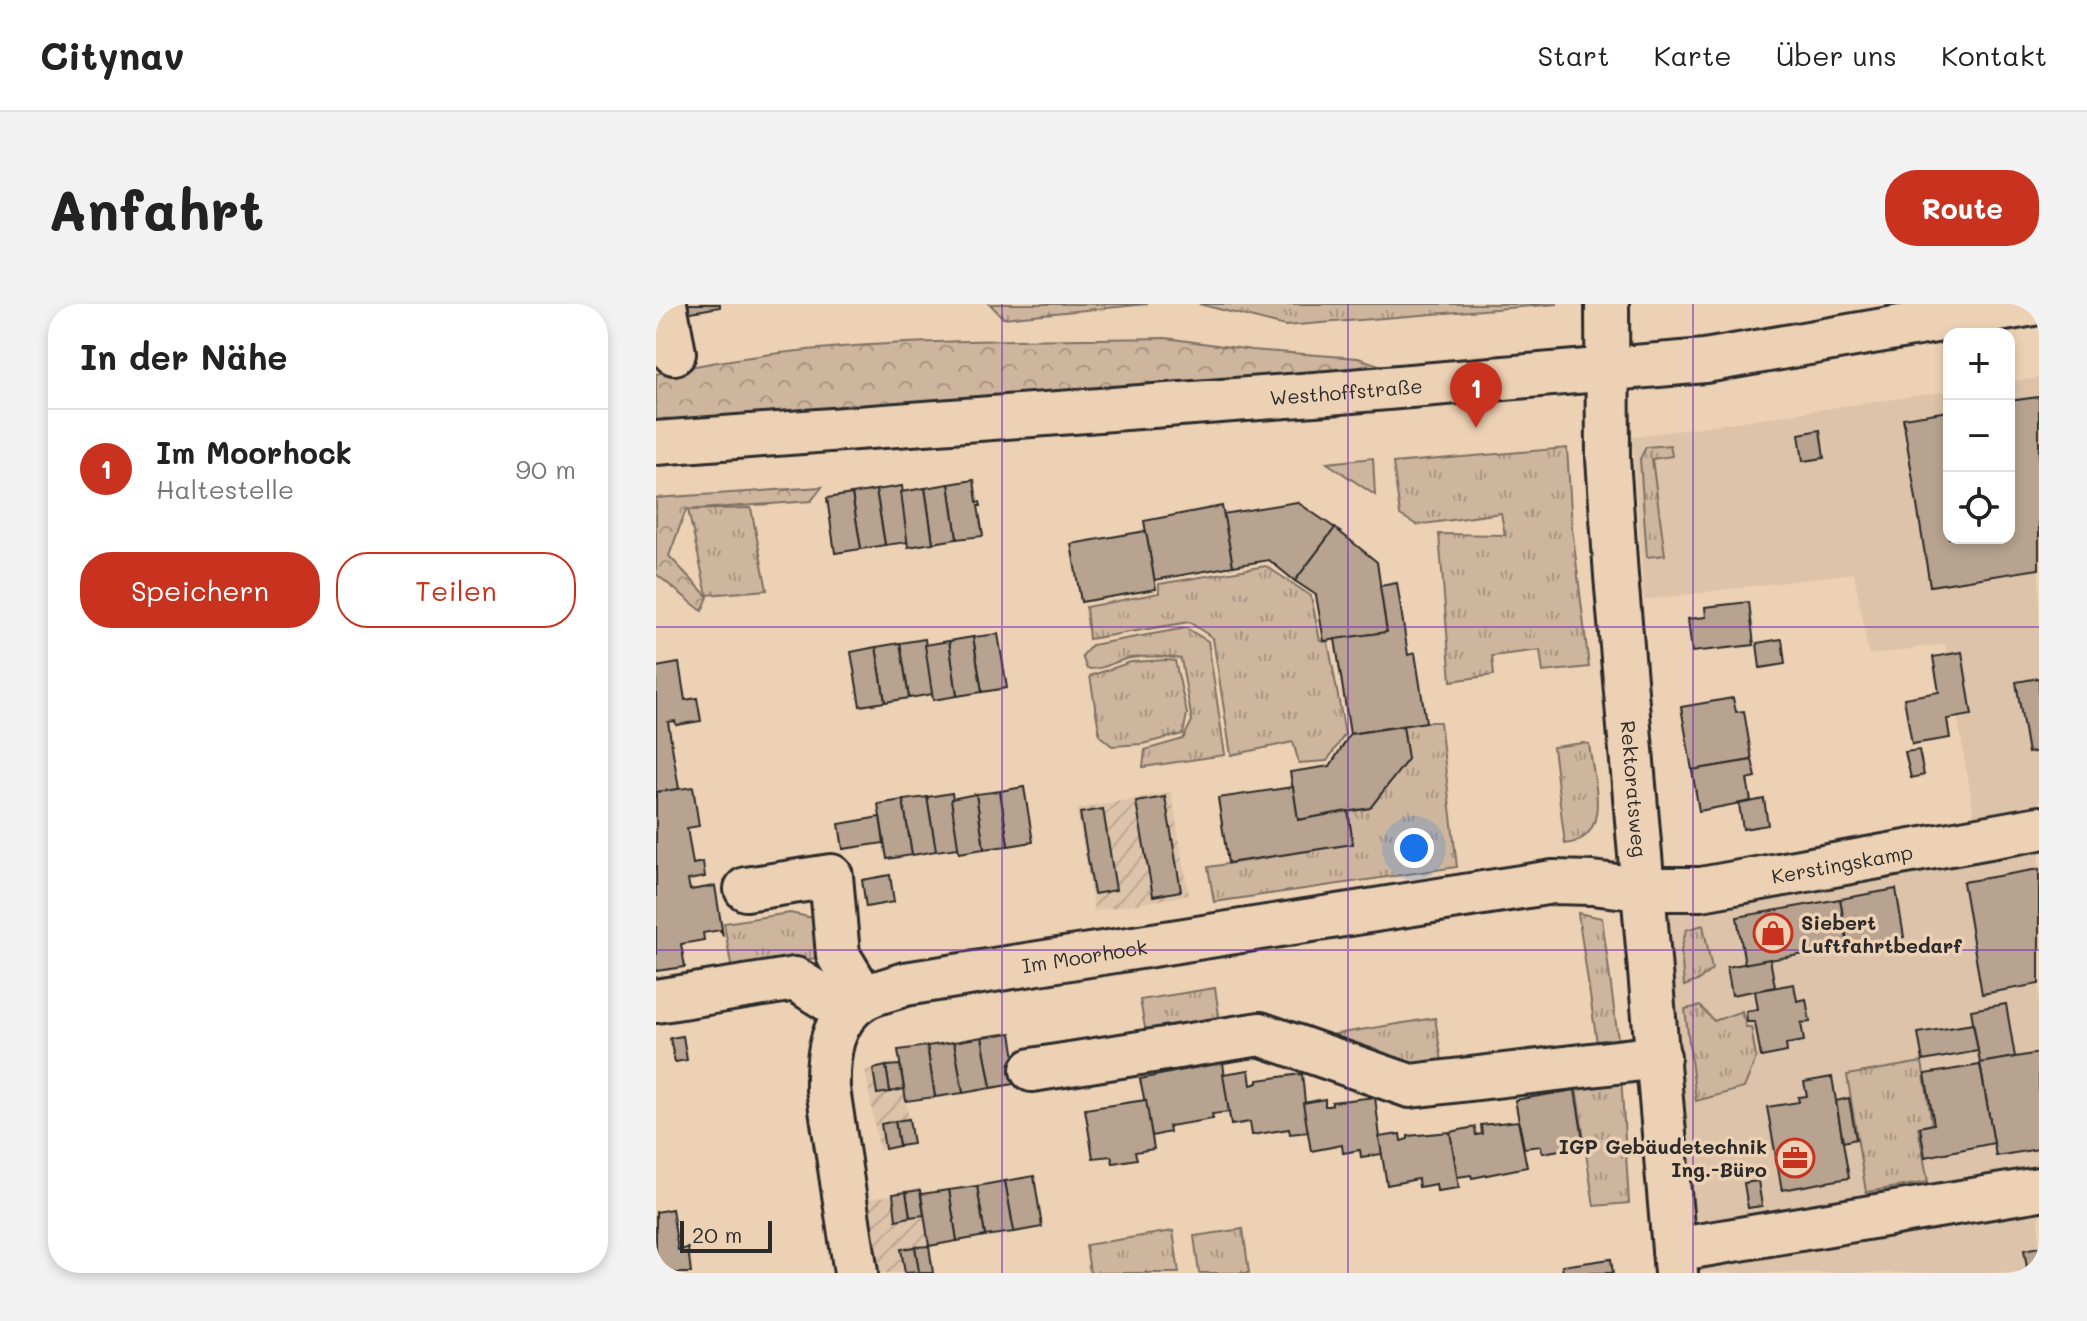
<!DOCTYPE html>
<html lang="de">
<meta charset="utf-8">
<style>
body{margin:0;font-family:Mali,sans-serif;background:#f2f2f2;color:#222}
.controls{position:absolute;right:24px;top:24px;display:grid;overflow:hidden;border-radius:16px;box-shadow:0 4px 12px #0003}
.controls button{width:72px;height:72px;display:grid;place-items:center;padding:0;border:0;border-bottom:2px solid #e0e0e0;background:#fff;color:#222;font:40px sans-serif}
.scale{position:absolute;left:24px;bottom:20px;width:92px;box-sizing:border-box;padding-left:8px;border:4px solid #2b2b2b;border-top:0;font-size:22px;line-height:28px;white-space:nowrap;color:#2b2b2b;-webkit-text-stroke:6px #edd1b4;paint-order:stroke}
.you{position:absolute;left:758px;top:544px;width:28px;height:28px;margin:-20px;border:6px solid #fff;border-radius:50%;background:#1a73e8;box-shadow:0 0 0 12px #1a73e833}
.badge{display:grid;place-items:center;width:52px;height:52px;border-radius:50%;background:#c8321e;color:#fff;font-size:26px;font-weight:700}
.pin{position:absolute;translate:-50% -66px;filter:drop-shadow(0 2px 4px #0008)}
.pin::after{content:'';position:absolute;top:42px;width:28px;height:24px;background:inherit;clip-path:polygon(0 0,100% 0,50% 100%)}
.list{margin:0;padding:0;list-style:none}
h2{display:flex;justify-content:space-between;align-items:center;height:104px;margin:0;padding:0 32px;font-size:34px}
h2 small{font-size:26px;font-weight:400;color:#767676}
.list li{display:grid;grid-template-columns:52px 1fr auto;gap:24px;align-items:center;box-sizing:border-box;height:120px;padding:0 32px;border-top:2px solid #e0e0e0}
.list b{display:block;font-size:30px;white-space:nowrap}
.list p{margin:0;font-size:26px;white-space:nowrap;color:#767676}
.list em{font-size:26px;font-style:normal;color:#767676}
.actions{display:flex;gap:16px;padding:24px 32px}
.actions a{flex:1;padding:18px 0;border:2px solid #c8321e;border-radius:32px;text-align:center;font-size:28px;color:#c8321e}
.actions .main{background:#c8321e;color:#fff}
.icon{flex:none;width:44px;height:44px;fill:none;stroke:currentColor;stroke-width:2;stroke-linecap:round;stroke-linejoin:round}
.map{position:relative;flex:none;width:1383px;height:969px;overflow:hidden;border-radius:32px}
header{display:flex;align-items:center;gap:48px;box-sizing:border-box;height:112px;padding:0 40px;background:#fff;border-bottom:2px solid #e0e0e0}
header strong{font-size:38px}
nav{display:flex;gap:44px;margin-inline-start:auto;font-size:28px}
.intro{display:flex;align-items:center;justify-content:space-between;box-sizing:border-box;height:192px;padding:0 48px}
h1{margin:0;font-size:56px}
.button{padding:20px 36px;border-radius:32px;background:#c8321e;color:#fff;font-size:28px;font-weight:700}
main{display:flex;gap:48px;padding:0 48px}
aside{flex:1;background:#fff;border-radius:32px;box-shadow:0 4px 12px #0003}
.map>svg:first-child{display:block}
</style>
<header>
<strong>Citynav</strong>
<nav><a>Start</a><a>Karte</a><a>Über uns</a><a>Kontakt</a></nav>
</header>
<div class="intro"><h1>Anfahrt</h1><a class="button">Route</a></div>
<main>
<aside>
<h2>In der Nähe<small></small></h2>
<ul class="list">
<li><span class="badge">1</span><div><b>Im Moorhock</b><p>Haltestelle</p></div><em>90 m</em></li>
</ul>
<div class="actions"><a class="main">Speichern</a><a>Teilen</a></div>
</aside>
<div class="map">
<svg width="1383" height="969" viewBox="0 0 1383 969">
<defs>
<pattern id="industrial-furrows" width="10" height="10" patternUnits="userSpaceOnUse" patternTransform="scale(2)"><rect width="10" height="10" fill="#ddc3a9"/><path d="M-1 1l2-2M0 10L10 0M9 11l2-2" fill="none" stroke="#bea892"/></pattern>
<pattern id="grass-tufts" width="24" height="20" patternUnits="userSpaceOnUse" patternTransform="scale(2)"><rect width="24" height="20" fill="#ceb69e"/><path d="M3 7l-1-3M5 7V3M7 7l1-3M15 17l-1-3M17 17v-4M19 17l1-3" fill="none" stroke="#a79481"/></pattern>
<pattern id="forest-crowns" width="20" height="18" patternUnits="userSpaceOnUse" patternTransform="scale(2)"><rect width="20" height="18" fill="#ceb69e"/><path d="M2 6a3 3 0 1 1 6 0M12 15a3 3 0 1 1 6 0" fill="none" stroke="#a79481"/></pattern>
</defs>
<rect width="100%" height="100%" fill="#edd1b4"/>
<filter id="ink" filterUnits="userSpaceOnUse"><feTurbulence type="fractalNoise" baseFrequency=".0125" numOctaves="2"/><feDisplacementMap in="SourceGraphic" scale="16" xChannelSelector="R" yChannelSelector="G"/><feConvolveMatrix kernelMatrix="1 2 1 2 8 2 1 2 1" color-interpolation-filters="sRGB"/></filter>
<g filter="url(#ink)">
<!-- built -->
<path fill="#ddc3a9" d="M1383,74V969H1039L1009,600L1324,546L1289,340L1213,351L1198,269L988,296L976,133L1293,87V234H1353V78Z"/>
<!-- industrial -->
<g fill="url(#industrial-furrows)">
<path d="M515,488L533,591L438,607L421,505Z"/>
<path d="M244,760L257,841L223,846L209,766Z"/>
<path d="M236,891L240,916L267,912L272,940L245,945L249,969H217L205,896Z"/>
</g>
<!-- grass -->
<g fill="url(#grass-tufts)" stroke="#7c7064" stroke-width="2">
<path d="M334,0H492L347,14Z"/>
<path d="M543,0H902L629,22Z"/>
<path d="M1014,141L1016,152L996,155L1009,251L991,253L984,155L990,143Z"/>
<path d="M911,144L916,223L933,363L887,368L884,346L836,352L838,371L795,377L783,230L849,231L845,209L761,221L744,211L737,159Z"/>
<path d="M717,154L719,191L671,159Z"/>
<path d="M95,204L111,286L51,291L32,206Z"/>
<path d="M610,262L655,292L664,337L672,338L689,430L671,457L643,459L637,438L575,451L557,334L533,318L433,335L430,303L503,289V280Z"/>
<path d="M530,324L552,337L569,451L487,463L489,446L527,435L536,417L525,355C509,352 491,352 474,354C458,357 448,366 431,365L426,352L436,341Z"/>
<path d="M511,356L519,357L531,410L527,430L486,440L456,442L444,432L434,372L475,358Z"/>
<path d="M770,418H784L801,563L558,598L552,563L697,540L692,507L714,504L752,455L747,422Z"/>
<path d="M927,439L933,440C937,474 958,534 909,540L897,443Z"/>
<path d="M134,609L158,614L167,653L76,667L68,619Z"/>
<path d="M922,609L946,614L963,743L942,746Z"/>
<path d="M1047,621L1056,665L1044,676L1028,682L1025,646L1030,626Z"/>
<path d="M559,684L564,718L490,729L484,696Z"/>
<path d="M1044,702L1058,717L1086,707L1090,723H1095L1100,754L1088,784L1040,797L1029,705Z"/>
<path d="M779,714L788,769L691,742L673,731Z"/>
<path d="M1266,758L1276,820L1262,823L1272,878L1210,888L1191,771Z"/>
<path d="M965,771L973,899L938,902L919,776Z"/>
<path d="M587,925L593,969H543L538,932Z"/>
<path d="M517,927L523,969H434L430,941Z"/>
</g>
<!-- forest -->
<g fill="url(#forest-crowns)" stroke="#7c7064" stroke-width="2">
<path d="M510,34L596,46L702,54L726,62L710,72L0,123V70C167,32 340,37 510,34Z"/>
<path d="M166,183L155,197L30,206L13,252L52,293L46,307L0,270V194Z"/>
</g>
<!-- building -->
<g fill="#b7a38f" stroke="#2b2b2b" stroke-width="2">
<path d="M28,0H64V3L29,9Z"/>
<path d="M1383,93V265L1274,282L1247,114L1293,107V234H1353V97Z"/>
<path d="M1164,126L1168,154L1147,157L1143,130Z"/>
<path d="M318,176L321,198H324L325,202H322L327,232L301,235L293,180Z"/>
<path d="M293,180L301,235L277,239L269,184Z"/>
<path d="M246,182L253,238L229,241L220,186Z"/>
<path d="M269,184L277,239L252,243L245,188Z"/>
<path d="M220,186L229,241L205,245L196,190Z"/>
<path d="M196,190L205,245L179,249L171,194Z"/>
<path d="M641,198L679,224L639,277L613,256L577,262L567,210Z"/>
<path d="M566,202L577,262L498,276L488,217Z"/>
<path d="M679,224L721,258L731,328L668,337L660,291L639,277Z"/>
<path d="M490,227L500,285L425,298L415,240Z"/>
<path d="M741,279L752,351L759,349L770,418L694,430L679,335L731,328L724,282Z"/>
<path d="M1093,298L1098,341L1036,348L1032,315L1050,313L1049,303Z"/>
<path d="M342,330L351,384L326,388L317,333Z"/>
<path d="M317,333L326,388L301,392L293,337Z"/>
<path d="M269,335L277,390L253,394L244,339Z"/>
<path d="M1126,335L1129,360L1104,364L1101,339Z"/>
<path d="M293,337L301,392L277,396L269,341Z"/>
<path d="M244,339L253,394L229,398L220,343Z"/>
<path d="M220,343L229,398L204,402L195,348Z"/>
<path d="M1306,348L1316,411L1291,415L1294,434L1256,440L1248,394L1283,388L1277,353Z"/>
<path d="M23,359L29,396L41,394L45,417L20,421L19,417L12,418L23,485L0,488V363Z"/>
<path d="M1383,374V447L1372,449L1360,378Z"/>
<path d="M1077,394L1080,408L1088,407L1096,456L1036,466L1025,403Z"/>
<path d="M747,422L752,455L714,504L642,516L634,468L674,462L694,430Z"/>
<path d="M1263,446L1268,471L1255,474L1249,448Z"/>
<path d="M1096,456L1100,473L1091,475L1095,497L1043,507L1036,466Z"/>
<path d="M37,483L43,522L31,524L37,560L47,558L49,573L32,576L34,586L59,582L67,632L64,626L47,629L48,636L25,640L29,663L0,667V488Z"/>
<path d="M368,483L377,538L352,542L344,487Z"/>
<path d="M637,483L642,516L692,507L697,540L572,559L562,494Z"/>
<path d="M344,487L352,542L328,545L320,490Z"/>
<path d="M296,489L303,544L280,547L271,493Z"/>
<path d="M320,490L328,545L303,549L295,495Z"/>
<path d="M271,493L280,547L256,551L247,496Z"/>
<path d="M509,493L525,587L497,592L480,498Z"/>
<path d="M1108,495L1112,521L1087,525L1083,500Z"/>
<path d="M247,496L256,551L231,555L222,500Z"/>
<path d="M447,505L460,586L438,590L424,509Z"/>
<path d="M224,513L228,539L187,545L183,520Z"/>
<path d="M1383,565V680L1326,690L1307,578Z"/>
<path d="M234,571L238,598L210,603L206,576Z"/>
<path d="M1240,585L1248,633L1192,643L1184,595Z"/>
<path d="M1184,595L1192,643L1089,660L1081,613Z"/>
<path d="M1114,655L1119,683L1076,691L1071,663Z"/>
<path d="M1138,680L1141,697L1150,695L1154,718L1145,719L1148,737L1130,740L1131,748L1105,753L1099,718H1091L1090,707L1102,705L1099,687Z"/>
<path d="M1350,700L1359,753L1324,759L1315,706Z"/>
<path d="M1317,720L1322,747L1267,757L1262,729Z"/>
<path d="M355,729L363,779L335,784L326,733Z"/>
<path d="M27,732L31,756L19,758L14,734Z"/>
<path d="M326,733L335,784L307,789L298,738Z"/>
<path d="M298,738L307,789L279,793L271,742Z"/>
<path d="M271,742L279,793L250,797L242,746Z"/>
<path d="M1383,749V845L1340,852L1324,759Z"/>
<path d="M567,758L573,808L556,810L557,815L513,822L514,828L496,832L484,775Z"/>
<path d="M244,761L248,785L234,788L230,762Z"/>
<path d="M1324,761L1338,839L1269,853L1264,823L1278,820L1269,770Z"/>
<path d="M230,762L234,788L221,790L217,765Z"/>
<path d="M593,766L595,781L602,779V776L646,770L652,828L634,830L633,825L596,831L594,818L575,821L567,770Z"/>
<path d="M1176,773L1193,874L1126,886L1111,803L1143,798L1142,793L1151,792L1148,778Z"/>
<path d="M919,786L927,835L909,838L910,845L886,849L885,842L868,844L859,796Z"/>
<path d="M719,793L726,850L705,853L704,846L687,849L686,841L655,847L647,799L669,795V802H673L676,801V798Z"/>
<path d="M1193,794L1200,835L1187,838L1180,797Z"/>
<path d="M490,796L498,845L479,848L481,855L457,859L455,852L437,854L429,805Z"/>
<path d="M253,815L257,840L243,842L239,817Z"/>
<path d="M239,817L243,842L229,845L225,820Z"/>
<path d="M862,817L871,863L816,874L815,871L801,873L794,828L819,823L820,831L826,830L825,821Z"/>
<path d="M794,828L803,884L781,887L780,880L763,883L762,875L731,881L723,833L744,830L745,837L752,835V832Z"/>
<path d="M378,872L386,923L358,928L349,877Z"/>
<path d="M349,877L358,928L329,932L321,882Z"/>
<path d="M1102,877L1106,902L1092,904L1088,879Z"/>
<path d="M321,882L329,932L301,937L293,886Z"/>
<path d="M264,886L268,911L254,913L250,888Z"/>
<path d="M293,886L301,937L273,942L265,890Z"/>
<path d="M250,888L254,913L240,916L237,890Z"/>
<path d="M16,905L22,946L32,944L35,969H0V908Z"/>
<path d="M273,942L277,969H263L259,943Z"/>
<path d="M259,943L263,968L249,969L245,945Z"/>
<path d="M1383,943V969H1372L1368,946Z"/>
<path d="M955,955L957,969H907L906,962Z"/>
</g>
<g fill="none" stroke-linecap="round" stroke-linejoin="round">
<defs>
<g id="minor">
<path d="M9,0L18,49"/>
<path id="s1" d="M951,0L952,154L960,272L1020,969"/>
<path id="s2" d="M0,139L672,89L1049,57L1377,0"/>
<path d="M90,585L175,572L182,651L208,694"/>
<path d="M0,697L139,675L191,708"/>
<path d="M376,766L604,730L754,782L1003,753"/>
<path d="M1018,946L1383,885"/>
<path id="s3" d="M200,969L172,785C171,751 175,715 207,695C219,688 236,685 249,680L897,578L936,579L987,585H1045L1383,524"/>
</g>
</defs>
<!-- minor casing -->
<use href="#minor" stroke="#2b2b2b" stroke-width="48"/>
<!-- minor -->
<use href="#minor" stroke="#edd1b4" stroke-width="42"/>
</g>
</g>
<!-- grid -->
<path fill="none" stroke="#7b2cbf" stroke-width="2" stroke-opacity="0.55" d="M346,0V969M692,0V969M1037,0V969M0,323H1383M0,646H1383"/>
<!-- icons -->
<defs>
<symbol id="shop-ring" viewBox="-11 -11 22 22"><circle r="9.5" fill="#edd1b4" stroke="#c8321e" stroke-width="1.5"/><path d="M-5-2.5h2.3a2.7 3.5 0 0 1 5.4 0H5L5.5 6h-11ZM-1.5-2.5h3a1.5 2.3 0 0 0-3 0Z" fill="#c8321e"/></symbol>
<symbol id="office-ring" viewBox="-11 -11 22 22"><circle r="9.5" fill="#edd1b4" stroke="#c8321e" stroke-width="1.5"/><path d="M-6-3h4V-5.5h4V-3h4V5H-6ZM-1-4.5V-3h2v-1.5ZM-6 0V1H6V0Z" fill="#c8321e"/></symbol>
</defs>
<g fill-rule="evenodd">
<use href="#shop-ring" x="1095" y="607" width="44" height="44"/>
<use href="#office-ring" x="1117" y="832" width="44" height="44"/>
</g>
<g text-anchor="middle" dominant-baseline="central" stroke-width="7" stroke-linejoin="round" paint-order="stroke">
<!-- street labels -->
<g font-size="20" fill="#2b2b2b" stroke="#edd1b4">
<text stroke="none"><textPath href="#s2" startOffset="692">Westhoffstraße</textPath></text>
<text stroke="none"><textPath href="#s1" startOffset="486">Rektoratsweg</textPath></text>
<text stroke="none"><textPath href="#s3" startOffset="1280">Kerstingskamp</textPath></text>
<text stroke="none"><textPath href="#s3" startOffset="514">Im Moorhock</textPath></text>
</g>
<!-- poi labels -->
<g font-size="20" font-weight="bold" fill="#2b2b2b" stroke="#edd1b4" text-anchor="start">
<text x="1145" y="618">Siebert<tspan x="1145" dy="23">Luftfahrtbedarf</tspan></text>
<text x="1111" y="842" text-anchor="end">IGP Gebäudetechnik<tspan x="1111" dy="23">Ing.-Büro</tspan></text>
</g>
</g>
</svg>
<div class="controls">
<button>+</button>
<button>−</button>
<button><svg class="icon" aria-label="locate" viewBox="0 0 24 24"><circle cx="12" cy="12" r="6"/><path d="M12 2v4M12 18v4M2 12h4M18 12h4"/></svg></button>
</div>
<div class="scale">20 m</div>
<div class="you"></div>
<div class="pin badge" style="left:820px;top:124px">1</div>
</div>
</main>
